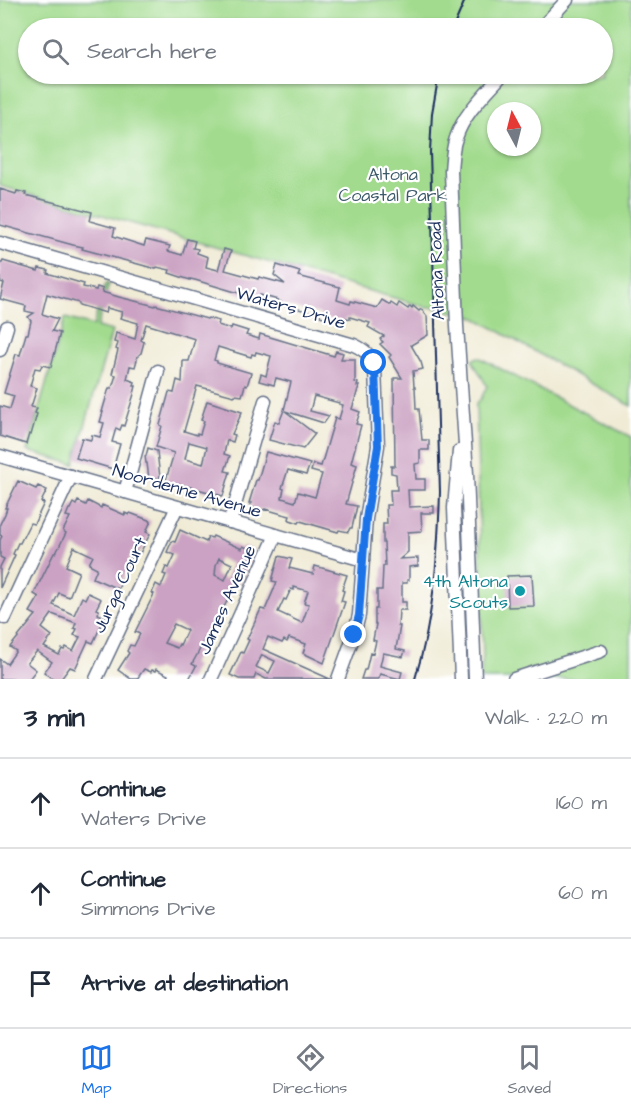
<!DOCTYPE html>
<meta charset="utf-8">
<style>
body{margin:0;font-family:"Architects Daughter",sans-serif;background:#f6f6f7;color:#1f2937}
.compass{position:absolute;left:487px;top:102px;width:54px;height:54px;border-radius:50%;background:#fff;box-shadow:0 2px 4px #0004;rotate:353deg}
.stop{position:absolute;width:18px;height:18px;margin:-14px;border:4px solid #1a73e8;border-radius:50%;background:#fff}
.stop.end{background:#1a73e8;border-color:#fff;box-shadow:0 2px 6px #0008}
.list{margin:0;padding:0;list-style:none}
h2{display:flex;justify-content:space-between;align-items:center;height:78px;margin:0;padding:0 24px;font-size:26px}
h2 small{font-size:20px;font-weight:400;color:#747a83}
.list li{display:grid;grid-template-columns:39px 1fr auto;gap:18px;align-items:center;box-sizing:border-box;height:90px;padding:0 24px;border-top:2px solid #e0e1e3}
.list b{display:block;font-size:22px;white-space:nowrap}
.list p{margin:0;font-size:20px;white-space:nowrap;color:#747a83}
.list em{font-size:20px;font-style:normal;color:#747a83}
.icon{flex:none;width:33px;height:33px;fill:none;stroke:currentColor;stroke-width:2;stroke-linecap:round;stroke-linejoin:round}
.map{position:relative;flex:none;width:631px;height:679px;overflow:hidden}
.search{position:absolute;background:#fff;box-shadow:0 2px 4px #0004;left:18px;right:18px;top:18px;height:66px;display:flex;align-items:center;gap:15px;box-sizing:border-box;padding:0 21px;border-radius:33px;color:#747a83;font-size:22px}
.sheet{height:348px;background:#fff}
nav{display:flex;justify-content:space-around;align-items:center;box-sizing:border-box;height:84px;border-top:2px solid #e0e1e3;background:#fff;font-size:16px;color:#747a83}
nav a{display:grid;justify-items:center;gap:3px}
nav .on{color:#1a73e8}
.map>svg:first-child{display:block}
</style>
<div class="map">
<svg width="631" height="679" viewBox="0 0 631 679">
<rect width="100%" height="100%" fill="#fff"/>
<filter id="ink" filterUnits="userSpaceOnUse"><feTurbulence type="fractalNoise" baseFrequency=".0167" numOctaves="2"/><feDisplacementMap in="SourceGraphic" scale="12" xChannelSelector="R" yChannelSelector="G"/><feConvolveMatrix kernelMatrix="1 2 1 2 8 2 1 2 1" color-interpolation-filters="sRGB"/></filter>
<filter id="wash" filterUnits="userSpaceOnUse"><feTurbulence type="fractalNoise" baseFrequency=".008" numOctaves="4" result="noise"/><feDisplacementMap in="SourceGraphic" scale="24" xChannelSelector="R" yChannelSelector="G"/><feGaussianBlur stdDeviation="1.35" result="paint"/><feColorMatrix in="noise" values="0 0 0 0 0 0 0 0 0 0 0 0 0 0 0 0 0 1.4 0 .05"/><feComposite in="paint" operator="in"/></filter>
<g filter="url(#wash)">
<rect width="100%" height="100%" fill="#f0ebd5"/>
<!-- green -->
<g fill="#a2db8e" stroke="#5e8576" stroke-width="1.5" fill-rule="evenodd">
<path d="M0,0H631V406L474,317L434,307H426L0,186ZM28,28H602V74H28ZM496,111H532V147H496Z"/>
<path d="M106,283L109,284L97,327L112,331L74,464L27,451L65,318L93,326Z"/>
<path d="M478,357L631,437V679H481L483,655L476,403L481,399L487,386L472,360Z"/>
</g>
<g id="blocks">
<!-- building -->
<g fill="#cba2c3" fill-rule="evenodd">
<path d="M0,189L16,194L17,191L26,193L25,195L92,212L90,221L115,228L113,236L144,246L146,240L170,246L168,251L182,255L187,239L195,241L193,248L198,249L197,253L208,257L206,267L218,270L224,249L231,251L225,270L258,279L259,277L285,284L274,275L277,265L300,272L298,276L340,287L337,300L350,304L351,301L377,308L382,300L390,305L391,303L397,307L399,303L408,309L410,306L412,308L413,306L419,311L421,309L427,316L428,335L411,345L421,362L423,369L413,371L414,387H415L416,409H419L422,440H429V450H420V463L415,464L416,479H425V490H408L409,507L434,506V513H421L422,531L408,532V552L400,559L418,558V566L409,567V580H407V583H402V602H406V610H399L398,626H400L396,649L405,651L403,657L383,653L380,666L402,672L400,679L380,674L378,679H361L364,670H366L370,653L373,654L376,641L373,640L376,624H375V609H377V590H382L383,566H385L384,543H383V524H387L386,505H391L390,490H397L396,474L391,473V466H395L394,378H402L389,357L391,355L380,344L383,342L380,339L384,336L368,327L370,323L350,317V319L346,318L344,324L320,316V314L281,305V302L278,300L260,295L259,299L195,280L190,279V280L169,273L170,270L157,267L156,269L138,264L82,249L83,247L73,245L0,225Z"/>
<path d="M3,261L38,271L39,268L48,270L47,273L84,284L83,287L96,290L97,287L103,289L102,292L119,297L155,306L156,305L207,319L208,318L219,321L218,325L231,329L232,326L248,331L246,335L259,339L260,334L334,356L336,351L343,353L341,359H355V382L358,383L357,386H359L352,409L360,412L356,424L361,425L351,463L357,465L346,504L357,506L352,528H350L348,532L339,530L338,532L300,521L299,523L290,520L289,519L290,516L282,514L265,509V510L260,509V510L250,507L252,503H249L256,480H258L266,452L310,464L306,475L288,470L282,488L284,489L282,498L295,502L298,492L315,497L322,474L311,471L313,464L321,466L335,418L339,419L343,405L339,404L340,402L339,403L314,396L310,411L329,416L324,423L285,411L315,434L303,449L269,440L275,421L279,423L284,410L291,382L276,378L274,385L259,381L261,374L266,376L271,356L256,352L255,355L252,354L251,357L218,347L214,360L217,361V363L251,373L247,386L245,385L242,396L235,395L234,396L197,386L184,431L197,435V433L200,434L204,421L201,420L207,401L242,412L232,434L235,435L233,442L227,440L224,454L230,456L225,471L230,472L223,496L179,484L178,486L165,483L174,453L156,447L162,426L160,425L169,392L174,393L177,380L182,382L183,361H189L195,339L146,324L141,340L144,342L141,353L138,356L135,367L130,366L127,379L135,382L134,386H136L134,394L124,426L122,425L120,430L116,428L112,442L120,444L113,469L76,458L82,438L91,440L92,435L100,437L104,423L100,422L103,412H102L109,388H112L116,375L112,374L118,350L116,349L118,343L114,342L116,333L135,339L138,323L120,318L122,312L107,308L106,313L79,305V303L47,294L42,314L58,319L52,331L60,333L51,367L42,365L40,369L35,368L30,386L37,388L31,407L37,408L35,413L37,414L31,435L29,434L26,444L0,436V406L10,409L14,396L4,393L16,354L20,355L26,334H28L31,321L28,317L34,313L25,311L26,306L0,299L4,283L0,282V263H2ZM189,442L207,447L203,464L185,459Z"/>
<path d="M148,448L157,451L160,478L149,479L147,463H146L145,456H146Z"/>
<path d="M18,481L36,489L38,486L47,490L41,502L44,503L34,524L30,523L20,543H18L13,554L15,555L0,588V567L4,559L0,557V540L2,536L0,535V524L5,514L7,508H5Z"/>
<path d="M78,501L86,505L88,501L101,508L102,505L125,515V513L129,515L130,513L151,521L146,532L150,534L140,553L133,550L128,563L130,564L118,589L93,578L97,568L89,564L93,556L74,547L66,566L79,572L69,597L59,593L53,605L74,615L82,597L85,599L88,593L101,599L96,609L99,610L98,614L105,617L93,643L88,641L75,669L70,667L61,679H54L44,672L52,662L37,651L27,663L36,670L29,679H0V659L7,664L16,651L10,647L36,615L30,612L39,597L34,594L54,553H56L66,533L63,531L70,517L66,516L69,509H70L73,503L76,505ZM52,614L76,623L74,628L77,629L74,635L80,637L73,651L66,647L64,650L62,649L59,655L44,647L52,636L42,628Z"/>
<path d="M180,530L206,542L208,537L212,538L213,536L242,549L243,546L254,551L240,583L236,582L235,584L209,639L205,638L198,653L192,664L196,666L189,679H166L168,675L156,669L155,671L152,670L151,672L144,669L137,679H131L118,670L129,653L127,651L130,645L134,646L140,634L135,632L154,594L152,593L156,584L161,587L166,575L163,574L166,567L169,568L175,555L167,552L172,541L175,542ZM219,558L232,564L225,580L215,575L216,565ZM174,624L187,630L180,645L179,644L177,648L164,643Z"/>
<path d="M279,556L292,559L289,568L313,574L315,566L347,575L342,590L344,591L341,601L345,602L324,663L303,653L306,644L289,638L287,642L284,640L282,643L268,637L263,649L330,679H266L256,674L254,679H239L230,675L241,652L243,653L249,640L247,639L261,609L265,610L277,582L272,581ZM294,587L308,591L304,603L309,604L302,623L278,612L284,599L286,600L291,589L294,590ZM262,655L275,661L269,673L256,667Z"/>
<path d="M532,575L534,606L508,607L507,576Z"/>
</g>
</g>
</g>
<g filter="url(#ink)">
<use href="#blocks" fill-opacity="0" stroke="#667188" stroke-width="1.5"/>
<g fill="none" stroke-linecap="round" stroke-linejoin="round">
<defs>
<g id="minor">
<path d="M541,28L567,0"/>
<path d="M0,243L354,345C365,350 372,356 375,369L378,446L366,519L359,615L354,635L338,679"/>
<path d="M0,350L7,327"/>
<path d="M459,451L454,508L461,679"/>
<path d="M0,456L363,560"/>
<path d="M125,492L158,371"/>
<path d="M230,522L265,401"/>
<path d="M5,618L71,476"/>
<path d="M96,679L177,507"/>
<path d="M211,679L276,535"/>
<path d="M475,679L467,474L457,326L451,171C452,160 452,149 456,138C464,113 486,93 503,74"/>
<path d="M514,679L601,651"/>
</g>
</defs>
<!-- minor casing -->
<use href="#minor" stroke="#667188" stroke-width="15"/>
<!-- minor -->
<use href="#minor" stroke="#fff" stroke-width="12"/>
<!-- rail -->
<g stroke="#1b2f5e" stroke-width="2">
<path d="M453,28L465,0"/>
<path d="M415,679C434,618 438,555 440,492L430,152L432,113L439,74"/>
</g>
</g>
</g>
<g fill="none" stroke-linecap="round" stroke-linejoin="round" filter="url(#ink)">
<!-- route -->
<path stroke="#1a73e8" stroke-width="8" d="M354,635L359,615L366,519L378,446L375,369L374,363"/>
</g>
<!-- markers -->
<circle fill="#0f9aa8" stroke="#fff" stroke-width="2" cx="520" cy="591" r="6"/>
<g text-anchor="middle" dominant-baseline="central" stroke-width="4.5" stroke-linejoin="round" paint-order="stroke">
<!-- park labels -->
<g font-size="18" fill="#3d5a6a" stroke="#fff">
<text x="393" y="174">Altona<tspan x="393" dy="21">Coastal Park</tspan></text>
</g>
<!-- street labels -->
<g font-size="18" fill="#1b2f5e" stroke="#fff">
<text transform="translate(437 271) rotate(-92)">Altona Road</text>
<text transform="translate(291 308) rotate(16)">Waters Drive</text>
<text transform="translate(187 491) rotate(16)">Noordenne Avenue</text>
<text transform="translate(120 585) rotate(-65)">Jurga Court</text>
<text transform="translate(227 600) rotate(-66)">James Avenue</text>
</g>
<!-- culture labels -->
<g font-size="18" fill="#0d838f" stroke="#fff" text-anchor="end">
<text x="508" y="581">4th Altona<tspan x="508" dy="21">Scouts</tspan></text>
</g>
</g>
</svg>
<svg class="compass" viewBox="-18 -18 36 36"><path d="M0-13l5 13h-10z" fill="#e53935"/><path d="M0 13l5-13h-10z" fill="#747a83"/></svg>
<div class="stop" style="left:374px;top:363px"></div>
<div class="stop end" style="left:354px;top:635px"></div>
<div class="search"><svg class="icon" aria-label="search" viewBox="0 0 24 24"><circle cx="10" cy="10" r="6"/><path d="M15 15l6 6"/></svg>Search here</div>
</div>
<section class="sheet">
<h2>3 min<small>Walk · 220 m</small></h2>
<ul class="list">
<li><svg class="icon" aria-label="ahead" viewBox="0 0 24 24"><path d="M12 20V5M6 11l6-6 6 6"/></svg><div><b>Continue</b><p>Waters Drive</p></div><em>160 m</em></li>
<li><svg class="icon" aria-label="ahead" viewBox="0 0 24 24"><path d="M12 20V5M6 11l6-6 6 6"/></svg><div><b>Continue</b><p>Simmons Drive</p></div><em>60 m</em></li>
<li><svg class="icon" aria-label="arrive" viewBox="0 0 24 24"><path d="M6 21V4h12l-3 4 3 4H6"/></svg><div><b>Arrive at destination</b></div></li>
</ul>
</section>
<nav>
<a class="on"><svg class="icon" aria-label="map" viewBox="0 0 24 24"><path d="M3 6l6-2 6 2 6-2v14l-6 2-6-2-6 2zM9 4v14M15 6v14"/></svg>Map</a>
<a><svg class="icon" aria-label="directions" viewBox="0 0 24 24"><path d="M12 3l9 9-9 9-9-9zM9 14v-3h6M13 9l2 2-2 2"/></svg>Directions</a>
<a><svg class="icon" aria-label="saved" viewBox="0 0 24 24"><path d="M7 4h10v16l-5-4-5 4z"/></svg>Saved</a>
</nav>
